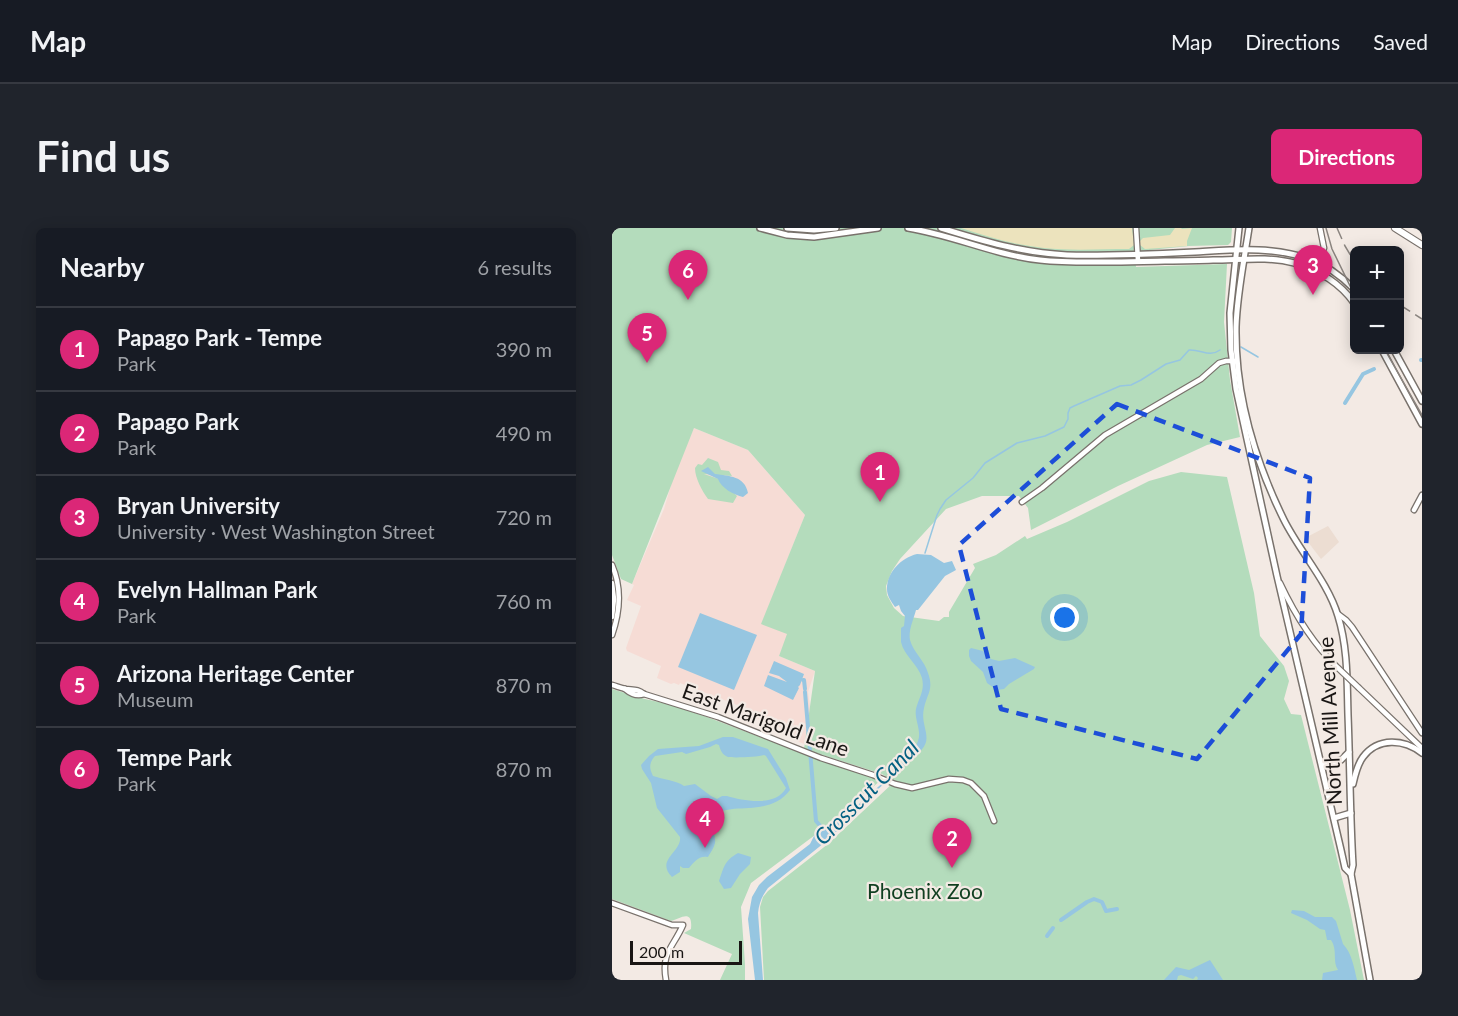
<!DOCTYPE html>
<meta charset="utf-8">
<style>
body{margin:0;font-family:Lato,sans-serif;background:#20242c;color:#f1f3f6}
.controls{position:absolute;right:18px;top:18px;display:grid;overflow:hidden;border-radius:9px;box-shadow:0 3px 15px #0003}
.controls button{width:54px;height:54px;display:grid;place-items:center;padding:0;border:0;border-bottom:2px solid #363941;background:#171b24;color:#f1f3f6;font:30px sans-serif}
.scale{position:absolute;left:18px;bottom:15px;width:112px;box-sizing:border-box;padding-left:6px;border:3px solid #191614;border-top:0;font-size:16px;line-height:21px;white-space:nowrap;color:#191614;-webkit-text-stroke:4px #f3eae4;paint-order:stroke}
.you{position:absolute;left:453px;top:390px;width:21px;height:21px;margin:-15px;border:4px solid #fff;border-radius:50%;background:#1a73e8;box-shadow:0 0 0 9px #1a73e833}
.badge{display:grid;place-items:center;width:39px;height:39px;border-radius:50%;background:#db2777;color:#fff;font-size:20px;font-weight:700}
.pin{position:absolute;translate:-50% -50px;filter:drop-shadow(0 2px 3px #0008)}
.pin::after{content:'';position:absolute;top:32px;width:21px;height:18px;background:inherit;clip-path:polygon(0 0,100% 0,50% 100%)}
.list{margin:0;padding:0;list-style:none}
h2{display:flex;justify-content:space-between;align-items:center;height:78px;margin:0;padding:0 24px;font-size:26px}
h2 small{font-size:20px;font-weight:400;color:#9ea1a6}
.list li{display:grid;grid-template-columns:39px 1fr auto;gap:18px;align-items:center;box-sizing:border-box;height:84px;padding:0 24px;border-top:2px solid #363941}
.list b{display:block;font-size:22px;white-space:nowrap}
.list p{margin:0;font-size:20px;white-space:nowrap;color:#9ea1a6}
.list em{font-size:20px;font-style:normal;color:#9ea1a6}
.map{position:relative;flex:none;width:810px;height:752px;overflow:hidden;border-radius:9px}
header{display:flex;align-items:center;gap:36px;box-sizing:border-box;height:84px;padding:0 30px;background:#171b24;border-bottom:2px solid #363941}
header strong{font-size:28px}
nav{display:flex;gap:33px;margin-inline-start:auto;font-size:21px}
.intro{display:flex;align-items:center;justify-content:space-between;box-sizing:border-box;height:144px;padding:0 36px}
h1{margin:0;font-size:42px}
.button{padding:15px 27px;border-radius:9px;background:#db2777;color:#fff;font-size:21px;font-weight:700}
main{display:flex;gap:36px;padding:0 36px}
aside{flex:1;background:#171b24;border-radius:9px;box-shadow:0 3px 15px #0003}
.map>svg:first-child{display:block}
</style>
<header>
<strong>Map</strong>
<nav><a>Map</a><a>Directions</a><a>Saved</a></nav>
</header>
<div class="intro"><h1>Find us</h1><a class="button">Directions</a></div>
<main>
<aside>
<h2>Nearby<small>6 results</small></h2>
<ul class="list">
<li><span class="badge">1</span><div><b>Papago Park - Tempe</b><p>Park</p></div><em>390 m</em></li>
<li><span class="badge">2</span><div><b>Papago Park</b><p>Park</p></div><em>490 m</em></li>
<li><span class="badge">3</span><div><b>Bryan University</b><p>University · West Washington Street</p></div><em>720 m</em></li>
<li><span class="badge">4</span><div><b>Evelyn Hallman Park</b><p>Park</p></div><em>760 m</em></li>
<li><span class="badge">5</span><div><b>Arizona Heritage Center</b><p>Museum</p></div><em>870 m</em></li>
<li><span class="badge">6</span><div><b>Tempe Park</b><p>Park</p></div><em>870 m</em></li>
</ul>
</aside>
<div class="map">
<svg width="810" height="752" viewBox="0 0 810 752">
<rect width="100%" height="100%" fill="#f3eae4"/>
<!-- built -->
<path fill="#ecddd2" d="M716,298L727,314L709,331L693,310Z"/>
<!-- industrial -->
<path fill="#f6dcd5" d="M82,200L136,222L193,287L150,395L176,406L167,428L203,443L196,464L199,485L196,486L199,516L193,514L192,516L180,511L181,508L168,503L169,500L124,482L125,477L68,455L67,457L62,455L59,456L45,450L49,438L15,423L14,420L29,378L15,372L22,357L20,356L52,281L62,247Z"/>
<!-- green -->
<g fill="#b4dcbc">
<path d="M0,0H521L524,39L615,36L612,94L618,152L628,209L595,217L506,258L419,302L416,280L407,268H370L334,281L288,331L280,343L274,358L275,367L282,380L291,388L327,393L332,389H337V384L363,340L361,336L384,327L413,308L415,311L455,294L537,253L569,244L615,249L642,365L648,408L672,438L677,453L672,471L679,486L689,487L738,682L752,752H152L148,679L151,669L156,663L216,616L282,554L270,546L192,521L203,443L167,428L175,406L149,396L193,287L136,222L82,200L20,356L9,351L0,327Z"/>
<path d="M526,0H620L619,14L616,17L577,18L528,23Z"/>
<path d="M96,230L106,234L109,242L117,243L120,248L92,246L107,251L125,268L121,275L96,271C90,263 83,250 83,240L86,236L90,237Z"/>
<path d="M0,461L33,471L56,476L95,489L227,539L269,552L219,595L139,655L129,679L133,736V752H108L120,726L72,705L79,701C81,680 68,691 59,693L0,671Z"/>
</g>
<!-- sand -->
<g fill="#ece3bd">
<path d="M349,0H520L522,17L517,21C488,21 460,23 432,20C403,17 376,9 349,0Z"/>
<path d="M563,0H569L570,1L580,0L575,13V18L533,21L528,17V13L531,10L558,7Z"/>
</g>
<!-- water -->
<g fill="#96c6e1" fill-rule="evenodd">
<path d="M96,239L103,246C117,248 133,248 136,265L131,269C122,267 109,260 106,251L89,243Z"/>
<path d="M305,326L319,327L332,335L340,333L344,342L333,348L306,382H304C302,390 296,403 298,412C301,424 313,433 316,445C322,461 315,466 312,480C307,501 327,513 300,529L238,588L234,595L212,615L156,660C150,668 147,675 146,685L151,752H143L136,691L140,669L147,657L155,649L198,616L204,604L210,598H219L228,589L236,586C253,570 299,533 306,513C310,503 302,491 304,481C307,469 313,463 310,450C306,436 292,428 289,414C289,409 289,404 289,400L292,398L293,388L289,383L287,377L283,379C279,373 275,368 275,361C275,344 289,330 305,326Z"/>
<path d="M88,385L145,407L122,462L66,439Z"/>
<path d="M359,420L371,423L379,431L387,433L403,430L423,439L422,441L397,456L392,461L385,462L375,455L371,444L359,433L357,428V422Z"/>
<path d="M162,433L192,446L188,457L186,459L187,460L181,472L152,458L156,447L175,454L167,448L157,445Z"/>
<path d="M111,509H121L156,521L174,550L178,562C157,591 114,572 102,589C97,597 103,603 103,612C104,617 99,624 96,629C87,627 82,634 77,640H71L68,638V644L60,649C43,632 70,624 68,609L45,580L39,555L30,541L29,537L37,528L46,521L87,518ZM104,516L107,517C108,521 110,527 116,529C122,530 146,529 152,527L154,528L174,560C164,579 132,573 115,568H110L105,571L99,568L83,556L72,558C66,553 50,551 41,548C37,540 37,535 43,528L70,524L74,526L98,519Z"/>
<path d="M126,625L139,629L138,636L128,646L119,660L112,661L107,653C112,639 112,633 126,625Z"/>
<path d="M680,682L692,683L703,689H720L724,693L731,716C740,725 742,740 745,752H710L711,745L726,742C720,733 726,722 719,712H715L713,702L708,701L695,692L679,685Z"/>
<path d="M598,732L611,752H585L586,750L584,748L581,751L569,747L566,748L565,752H552L564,739L577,742Z"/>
</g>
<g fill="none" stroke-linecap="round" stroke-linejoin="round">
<!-- stream -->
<g stroke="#96c6e1" stroke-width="1.5">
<path d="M629,119L646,129"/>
<path d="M313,325L325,287L328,281L334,272L361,250L373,235L405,215L433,208L452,199L456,191V185L458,180L462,178L508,158L519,157L529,152L554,136L568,132L577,122C589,121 597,130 608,122"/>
</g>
<!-- canal -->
<g stroke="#96c6e1" stroke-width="4">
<path d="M809,132H810"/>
<path d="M733,175L751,146L762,141"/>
<path d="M191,452H192L193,461"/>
<path d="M193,464L204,593L211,601"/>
<path d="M449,692L475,674L482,671L490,674L494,683L505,681"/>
<path d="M435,708L441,700"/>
</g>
<defs>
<g id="minor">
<path d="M524,0L526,33"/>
<path d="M706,35L712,20L708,0"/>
<path d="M410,274L430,260L493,207L589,151L607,135L614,133H623"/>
<path d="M802,282L810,267"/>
<path d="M0,337C10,360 8,384 0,407"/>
<path d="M0,355L2,371L0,389"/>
<path d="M668,355C683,387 701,416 726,440"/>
<path d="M726,386L734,392L740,399L810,505"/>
<path d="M0,457C4,458 9,460 14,461C22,462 26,461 32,466L106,489L209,530L261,547L283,556L300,560L337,551L351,552L359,555L372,568L382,593"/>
<path d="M747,460L810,520"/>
<path d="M13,461C19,466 25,469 32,466"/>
<path d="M0,675L60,697H71C61,720 49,724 54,752"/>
</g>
<g id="major">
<path d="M148,0L175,7L202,9L266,0"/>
<path d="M175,0L202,2L224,0"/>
<path d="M296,0C341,7 382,27 428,32C454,35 479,34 505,34C537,33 569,33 601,32C628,32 656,28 682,35C706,42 728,55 742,75"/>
<path d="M329,0C371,13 411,25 455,27C497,28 541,26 583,24C621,22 661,18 697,31C715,37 729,48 742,61"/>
<path d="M627,0L618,85L619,122L624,161L665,348L729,622L733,640L739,646L758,752"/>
<path d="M637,0C632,33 625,66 624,99C623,166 643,233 672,292C688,324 716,354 726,388C736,420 735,454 736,487C738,537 738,587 741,637L739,646"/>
<path d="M770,122L810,196"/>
<path d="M782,122L810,173"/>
<path d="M710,537L729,532L737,524"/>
<path d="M741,556C743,547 745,537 751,529C766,509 792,511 810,525"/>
<path d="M722,590L739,585"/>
</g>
<path id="highway" d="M783,0L810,17"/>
</defs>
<!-- minor casing -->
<use href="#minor" stroke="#79726c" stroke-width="7"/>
<!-- major casing -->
<use href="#major" stroke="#79726c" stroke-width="8"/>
<!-- highway casing -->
<use href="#highway" stroke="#79726c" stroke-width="8"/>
<!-- minor -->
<use href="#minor" stroke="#fff" stroke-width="4.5"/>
<!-- major -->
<use href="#major" stroke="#fff" stroke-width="5"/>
<!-- highway -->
<use href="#highway" stroke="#fff" stroke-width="6"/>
<!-- tram -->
<g stroke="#8b8580" stroke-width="1.5">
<path d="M714,0L720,21L742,66"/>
<path d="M773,122L810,187"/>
</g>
<!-- rail -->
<g stroke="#8b8580" stroke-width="1.5" stroke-dasharray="12 6" stroke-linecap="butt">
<path d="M725,0L733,18L742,33"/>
<path d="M788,77L810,91"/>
</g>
<defs>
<path id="minor-bridge" d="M726,440L747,460"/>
</defs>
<!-- minor-bridge casing -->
<use href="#minor-bridge" stroke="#79726c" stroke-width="7" stroke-linecap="butt"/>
<!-- minor-bridge -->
<use href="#minor-bridge" stroke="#fff" stroke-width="4.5"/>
</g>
<!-- marked area -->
<path fill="none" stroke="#1d4ed8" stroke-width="4.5" stroke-dasharray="12 8" stroke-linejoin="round" d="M505,176L698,250L689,406L585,531L389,481L347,317Z"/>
<g text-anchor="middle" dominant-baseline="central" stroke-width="4.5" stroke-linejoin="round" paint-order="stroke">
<!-- street labels -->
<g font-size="21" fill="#191614" stroke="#f3eae4">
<text transform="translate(154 491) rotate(20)">East Marigold Lane</text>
<text transform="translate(717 493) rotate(-93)">North Mill Avenue</text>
</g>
<!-- park labels -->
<g font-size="21" fill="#103f20" stroke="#f3eae4">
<text x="313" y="662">Phoenix Zoo</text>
</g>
<!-- water labels -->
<g font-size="22" font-style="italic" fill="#046082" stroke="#f3eae4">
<text transform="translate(254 564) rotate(-45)">Crosscut Canal</text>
</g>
</g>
</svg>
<div class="controls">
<button>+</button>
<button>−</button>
</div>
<div class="scale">200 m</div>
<div class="you"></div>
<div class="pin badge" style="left:268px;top:274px">1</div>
<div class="pin badge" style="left:340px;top:640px">2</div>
<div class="pin badge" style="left:701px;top:67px">3</div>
<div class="pin badge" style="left:93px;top:620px">4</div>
<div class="pin badge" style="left:35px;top:135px">5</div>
<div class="pin badge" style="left:76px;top:72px">6</div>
</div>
</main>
